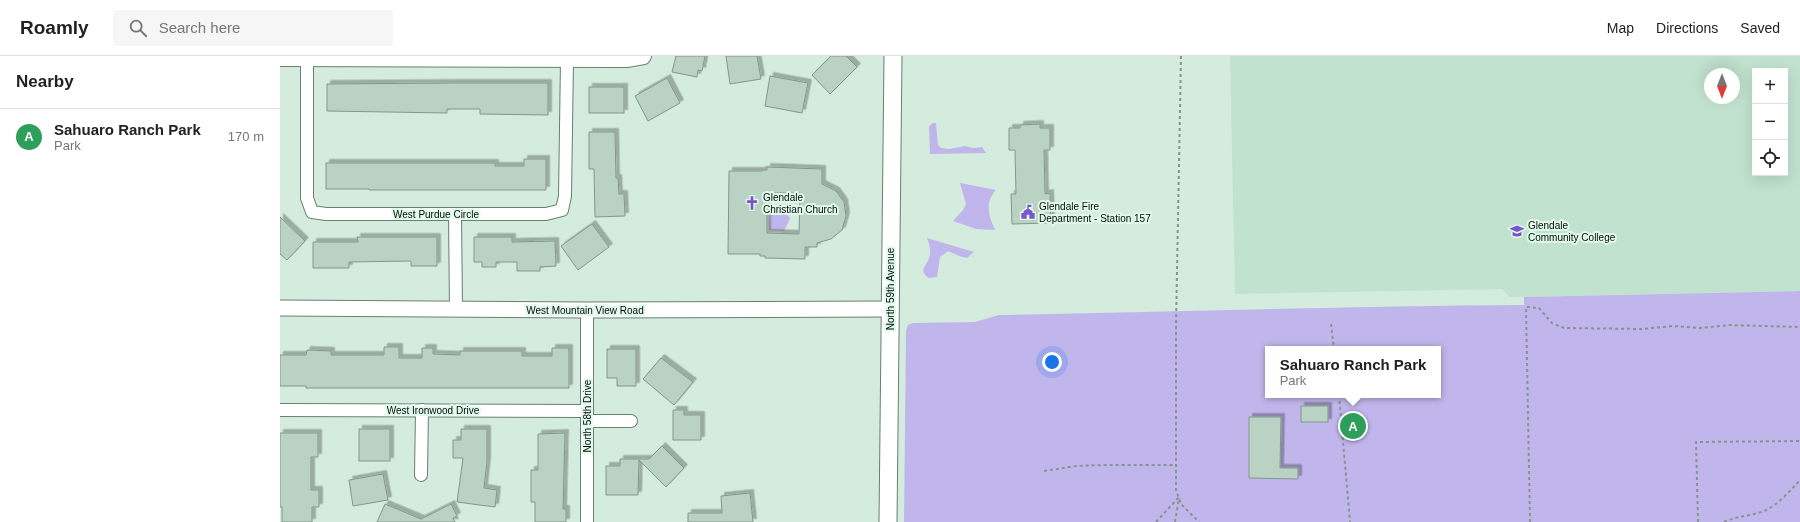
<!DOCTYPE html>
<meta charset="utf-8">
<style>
body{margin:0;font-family:Helvetica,sans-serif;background:#f6f6f6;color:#222}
.controls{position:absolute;right:12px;top:12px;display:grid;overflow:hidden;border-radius:0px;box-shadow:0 4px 16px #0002}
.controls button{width:36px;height:36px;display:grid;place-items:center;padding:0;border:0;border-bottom:1px solid #e0e0e0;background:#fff;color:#222;font:20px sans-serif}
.compass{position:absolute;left:1424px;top:12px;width:36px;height:36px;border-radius:50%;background:#fff;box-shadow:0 4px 16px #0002;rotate:180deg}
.you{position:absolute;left:772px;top:306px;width:14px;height:14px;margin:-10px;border:3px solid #fff;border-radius:50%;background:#1a73e8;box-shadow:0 0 0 6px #1a73e833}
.badge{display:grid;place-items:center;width:26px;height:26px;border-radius:50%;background:#db2777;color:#fff;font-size:13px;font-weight:700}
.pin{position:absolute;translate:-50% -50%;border:2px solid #fff;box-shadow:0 1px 4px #0006}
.popup{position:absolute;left:985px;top:290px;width:176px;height:52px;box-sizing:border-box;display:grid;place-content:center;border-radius:0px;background:#fff;filter:drop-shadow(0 1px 3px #0005);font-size:13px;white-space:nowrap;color:#767676}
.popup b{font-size:15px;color:#222}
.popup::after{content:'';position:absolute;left:50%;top:100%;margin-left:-8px;border:8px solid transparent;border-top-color:#fff}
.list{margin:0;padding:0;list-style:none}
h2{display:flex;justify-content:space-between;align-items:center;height:52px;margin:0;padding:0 16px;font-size:17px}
h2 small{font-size:13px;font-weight:400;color:#767676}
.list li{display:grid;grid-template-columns:26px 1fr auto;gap:12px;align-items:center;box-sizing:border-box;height:56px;padding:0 16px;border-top:1px solid #e0e0e0}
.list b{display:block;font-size:15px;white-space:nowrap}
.list p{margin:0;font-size:13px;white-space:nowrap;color:#767676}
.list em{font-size:13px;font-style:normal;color:#767676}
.icon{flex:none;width:22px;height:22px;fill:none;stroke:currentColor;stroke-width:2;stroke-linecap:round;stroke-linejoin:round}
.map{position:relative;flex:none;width:1520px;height:466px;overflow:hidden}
header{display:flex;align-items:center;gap:24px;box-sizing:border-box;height:56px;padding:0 20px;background:#fff;border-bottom:1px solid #e0e0e0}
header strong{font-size:19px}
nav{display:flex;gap:22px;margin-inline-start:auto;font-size:14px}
.search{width:280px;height:36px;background:#f6f6f6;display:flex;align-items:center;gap:10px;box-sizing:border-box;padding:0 14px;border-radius:0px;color:#767676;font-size:15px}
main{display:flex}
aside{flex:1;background:#fff}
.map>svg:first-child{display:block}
</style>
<header>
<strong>Roamly</strong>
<div class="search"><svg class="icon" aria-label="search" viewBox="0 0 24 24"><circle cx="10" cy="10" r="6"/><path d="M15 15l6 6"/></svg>Search here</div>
<nav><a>Map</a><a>Directions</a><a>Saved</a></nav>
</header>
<main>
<aside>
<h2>Nearby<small></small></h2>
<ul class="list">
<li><span class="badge" style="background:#2e9e5b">A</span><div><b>Sahuaro Ranch Park</b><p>Park</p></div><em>170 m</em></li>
</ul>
</aside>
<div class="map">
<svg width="1520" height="466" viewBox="0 0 1520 466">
<defs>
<filter id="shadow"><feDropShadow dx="3.5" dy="-3.5" stdDeviation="0" flood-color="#0004"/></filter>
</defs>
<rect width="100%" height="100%" fill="#d3ecdd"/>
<!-- built -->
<path fill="#c1e2cf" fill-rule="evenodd" d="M950,0H1520V235L1230,241L1222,233L955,238ZM1475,15H1505V117H1475ZM1430,18H1454V42H1430Z"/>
<!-- green -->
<g fill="#c1b6eb" fill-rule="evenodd">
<path d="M653,67H656L658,89L661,92L670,93L685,90L693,92L702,91L706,97L650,98L649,70Z"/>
<path d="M680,127L716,134C704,147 709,160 715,174L696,173L673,165L683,154L686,148Z"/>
<path d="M490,151H500L510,162L509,165L504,175L489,174Z"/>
<path d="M647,182L694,196L687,202L679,200L668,195L660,201L657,221L649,222C638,214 646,211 649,202C652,196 649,188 647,182Z"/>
<path d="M1520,235V466H624L626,275L628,269L633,267L695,266L719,259C894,256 1069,250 1244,249V241ZM988,293H1158V339H988Z"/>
</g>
<!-- building -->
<g fill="#bad2c4" stroke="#81988b" fill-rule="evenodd" filter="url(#shadow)">
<path d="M396,0H425L422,15L418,14L417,21L392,16Z"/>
<path d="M446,0H477L481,23L450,28Z"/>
<path d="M551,0H566L577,11L550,38L532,19Z"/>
<path d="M490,20L528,27L522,57L485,50Z"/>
<path d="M387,22L400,47L368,65L355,40Z"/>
<path d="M176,27H268V59L200,58V53H167V57L47,55V28Z"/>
<rect x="309" y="31" width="35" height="26"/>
<path d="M760,68V72H770V94H764L765,138L770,137L771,167L732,168L731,138H736L735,94H729V72H740V69Z"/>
<path d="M309,76H335L336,122H338L339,138H344L345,160L315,161L314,113H309Z"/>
<path d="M244,103H266V134H89V133H46V107H215V110H244Z"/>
<path d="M487,111L542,113V128L556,135L564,146L566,160L562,174L551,183L537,187V191H525V203L485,202V200H480V198H448L449,115H482V114H487ZM487,137H520L519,178L487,177Z"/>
<path d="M0,161L25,185L7,204L0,198Z"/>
<path d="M312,168L329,191L298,214L281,190Z"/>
<path d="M77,181H157V210H131V205L69,206V212H33V186H78Z"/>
<path d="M194,181H232V186L275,185L276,210L260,211V215H237V206H216V211H202V206H194Z"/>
<path d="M104,291H119V302H142V292H153V298L180,299V295H242V300H272V292H289V332H26V330H0V299H26L27,294L51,295V299H104Z"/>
<path d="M327,293H356V330H337V322H327Z"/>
<path d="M381,302L413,326L394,349L363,323Z"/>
<rect x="1021" y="350" width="27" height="16"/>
<path d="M393,354H404V359H421V384H393Z"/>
<path d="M969,361H1001L1000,412H1018V423L969,422Z"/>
<rect x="79" y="373" width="31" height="32"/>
<path d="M181,373H207V405L204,432L217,434L215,451L177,446L183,402H173V384H181Z"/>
<path d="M0,377H38V401H31V434H39V451H32V466H2V451H0Z"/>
<path d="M285,377L283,453H286V466H255V446H251V414H258V378Z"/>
<path d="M382,390L404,412L386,431L359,404L358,439H326V410H340V403H369Z"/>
<path d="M103,418L108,444L73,450L69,424Z"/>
<path d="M470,437L473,466H408V457H442L441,440Z"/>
<path d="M105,448L141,463L171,448L177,460L173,462L175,466H97Z"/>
</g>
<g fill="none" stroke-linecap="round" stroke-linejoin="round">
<defs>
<g id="minor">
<path d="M0,4L347,5L364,2L365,0"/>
<path d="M27,4V142L32,156L46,158H266L282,154L285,140L287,4"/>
<path d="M175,158L176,253"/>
<path d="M307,254V466"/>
<path d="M0,354L307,355"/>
<path d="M307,365H351"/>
<path d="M141,419L142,354"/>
</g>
<path id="tertiary" d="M0,252L307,254L610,253"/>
<path id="secondary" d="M608,466L613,0"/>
</defs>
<!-- minor casing -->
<use href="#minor" stroke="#697f72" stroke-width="14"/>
<!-- tertiary casing -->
<use href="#tertiary" stroke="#697f72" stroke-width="17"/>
<!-- secondary casing -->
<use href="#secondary" stroke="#697f72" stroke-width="19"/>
<!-- path -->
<g stroke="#84968b" stroke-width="2" stroke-dasharray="3 3" stroke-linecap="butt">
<path d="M901,0L896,270V434L901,448L919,466"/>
<path d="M1051,268L1054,293"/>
<path d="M1059,339L1070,466"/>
<path d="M764,415L796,410L825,409H896"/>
<path d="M876,466L899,441"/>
<path d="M895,466L899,442"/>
<path d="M1250,466L1246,251L1259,252L1272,267L1284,272L1362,273L1393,270L1420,272L1450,269L1520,271"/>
<path d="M1418,466L1416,386L1520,385"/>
<path d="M1444,466C1457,460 1471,460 1484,455C1498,449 1510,435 1520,424"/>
</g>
<!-- minor -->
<use href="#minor" stroke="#fff" stroke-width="12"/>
<!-- tertiary -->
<use href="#tertiary" stroke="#fff" stroke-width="15"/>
<!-- secondary -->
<use href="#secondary" stroke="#fff" stroke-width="17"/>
</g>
<!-- icons -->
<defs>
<symbol id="church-bare" viewBox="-9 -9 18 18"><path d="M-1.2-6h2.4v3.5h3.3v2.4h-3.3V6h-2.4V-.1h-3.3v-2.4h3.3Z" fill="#7b55ce" stroke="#e0f9ea" stroke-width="2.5" paint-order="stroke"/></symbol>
<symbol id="civic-bare" viewBox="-9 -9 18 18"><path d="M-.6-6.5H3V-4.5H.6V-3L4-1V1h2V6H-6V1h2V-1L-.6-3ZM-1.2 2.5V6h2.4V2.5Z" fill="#7b55ce" stroke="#e0f9ea" stroke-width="2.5" paint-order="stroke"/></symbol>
<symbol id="university-bare" viewBox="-9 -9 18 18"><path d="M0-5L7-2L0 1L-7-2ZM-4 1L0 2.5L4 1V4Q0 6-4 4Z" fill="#7b55ce" stroke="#e0f9ea" stroke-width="2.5" paint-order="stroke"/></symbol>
</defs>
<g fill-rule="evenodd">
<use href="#church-bare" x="462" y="137" width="20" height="20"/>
<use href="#civic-bare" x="738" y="146" width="20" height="20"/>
<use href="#university-bare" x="1227" y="165" width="20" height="20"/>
</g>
<g text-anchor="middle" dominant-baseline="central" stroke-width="4" stroke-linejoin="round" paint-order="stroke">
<!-- poi labels -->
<g font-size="10" fill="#060d09" stroke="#e0f9ea" text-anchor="start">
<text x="483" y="141">Glendale<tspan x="483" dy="12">Christian Church</tspan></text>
<text x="759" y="150">Glendale Fire<tspan x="759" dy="12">Department - Station 157</tspan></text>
<text x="1248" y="169">Glendale<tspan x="1248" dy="12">Community College</tspan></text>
</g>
<!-- street labels -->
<g font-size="10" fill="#060d09" stroke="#e0f9ea">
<text x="156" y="158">West Purdue Circle</text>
<text transform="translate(610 233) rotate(-90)">North 59th Avenue</text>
<text x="305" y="254">West Mountain View Road</text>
<text x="153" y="354">West Ironwood Drive</text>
<text transform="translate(307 360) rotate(-90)">North 58th Drive</text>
</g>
</g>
</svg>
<div class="controls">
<button>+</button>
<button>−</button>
<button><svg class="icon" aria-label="locate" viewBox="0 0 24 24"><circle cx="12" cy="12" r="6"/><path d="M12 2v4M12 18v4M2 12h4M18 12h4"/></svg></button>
</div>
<svg class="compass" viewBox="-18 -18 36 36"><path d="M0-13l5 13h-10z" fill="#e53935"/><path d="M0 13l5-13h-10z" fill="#767676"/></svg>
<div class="you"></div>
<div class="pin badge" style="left:1073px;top:370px;background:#2e9e5b">A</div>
<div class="popup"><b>Sahuaro Ranch Park</b>Park</div>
</div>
</main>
